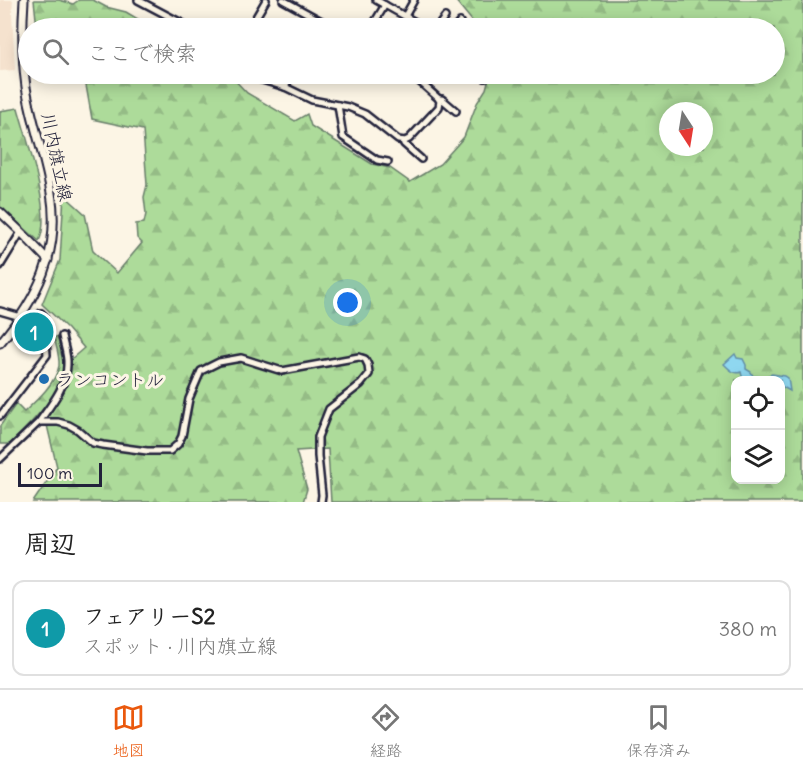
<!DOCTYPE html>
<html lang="ja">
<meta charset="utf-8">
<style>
body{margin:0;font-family:Delius,"Klee One",sans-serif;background:#f6f6f6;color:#222}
.controls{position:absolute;right:18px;bottom:18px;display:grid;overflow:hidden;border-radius:12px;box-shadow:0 3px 15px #0003}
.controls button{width:54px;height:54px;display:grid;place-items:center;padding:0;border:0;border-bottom:2px solid #e0e0e0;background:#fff;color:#222;font:30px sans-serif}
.compass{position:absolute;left:659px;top:102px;width:54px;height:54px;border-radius:50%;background:#fff;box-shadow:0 3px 15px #0003;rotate:168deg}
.scale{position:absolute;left:18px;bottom:15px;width:84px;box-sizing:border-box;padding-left:6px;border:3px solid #22223b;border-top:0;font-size:16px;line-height:21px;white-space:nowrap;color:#22223b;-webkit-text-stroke:4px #fcf5e5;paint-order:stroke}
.you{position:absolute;left:348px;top:303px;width:21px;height:21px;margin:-15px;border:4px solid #fff;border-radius:50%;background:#1a73e8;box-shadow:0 0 0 9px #1a73e833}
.badge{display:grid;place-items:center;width:39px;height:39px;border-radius:50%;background:#ea580c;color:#fff;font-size:20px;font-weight:700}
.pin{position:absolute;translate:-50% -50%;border:3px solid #fff;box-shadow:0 2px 6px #0006}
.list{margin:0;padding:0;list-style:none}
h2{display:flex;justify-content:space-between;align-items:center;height:78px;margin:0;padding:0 24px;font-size:26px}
h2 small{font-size:20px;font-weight:400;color:#767676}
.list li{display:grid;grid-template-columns:39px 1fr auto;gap:18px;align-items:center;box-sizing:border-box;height:96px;margin:0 12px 12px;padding:0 12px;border:2px solid #e0e0e0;border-radius:12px}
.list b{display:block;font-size:22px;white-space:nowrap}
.list p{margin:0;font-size:20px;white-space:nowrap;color:#767676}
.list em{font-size:20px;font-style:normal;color:#767676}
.icon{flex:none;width:33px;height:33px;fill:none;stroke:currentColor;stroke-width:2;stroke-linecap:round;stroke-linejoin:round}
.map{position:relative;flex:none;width:803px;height:502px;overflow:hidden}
.search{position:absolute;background:#fff;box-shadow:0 3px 15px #0003;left:18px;right:18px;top:18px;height:66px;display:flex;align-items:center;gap:15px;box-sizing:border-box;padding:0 21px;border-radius:33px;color:#767676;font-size:22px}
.sheet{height:186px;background:#fff}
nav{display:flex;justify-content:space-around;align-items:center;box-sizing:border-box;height:84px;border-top:2px solid #e0e0e0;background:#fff;font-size:16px;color:#767676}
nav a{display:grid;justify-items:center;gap:3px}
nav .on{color:#ea580c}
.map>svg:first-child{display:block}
</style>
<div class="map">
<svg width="803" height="502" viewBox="0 0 803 502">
<defs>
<pattern id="forest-firs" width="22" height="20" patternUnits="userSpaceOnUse" patternTransform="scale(1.5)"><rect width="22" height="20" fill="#addb9a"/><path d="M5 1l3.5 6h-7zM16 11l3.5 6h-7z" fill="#95bc86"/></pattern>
</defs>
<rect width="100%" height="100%" fill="#fcf5e5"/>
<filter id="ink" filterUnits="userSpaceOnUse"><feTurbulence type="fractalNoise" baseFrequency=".0167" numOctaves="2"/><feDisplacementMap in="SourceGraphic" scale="12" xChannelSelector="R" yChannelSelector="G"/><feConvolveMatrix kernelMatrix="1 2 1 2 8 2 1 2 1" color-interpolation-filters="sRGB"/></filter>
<g filter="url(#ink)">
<!-- built -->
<path fill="#f5e2ce" d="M0,0H13L12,13L15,70L0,71Z"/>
<!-- forest -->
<g fill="url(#forest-firs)" stroke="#687e6a" stroke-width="1.5" fill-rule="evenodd">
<path d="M34,0H59L73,4L79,0H93L106,7L126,12L153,28H37Z"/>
<path d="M455,0H803V502H331L328,449L296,451L307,489L303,502H33L57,467L45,417C57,399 71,382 70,360L84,348L68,329L42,304L60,260L64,195L85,214L93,251L117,273L142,243L137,238L136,224L144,223L146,214L144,197L147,185L143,130L92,119L84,74H229L247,93L295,121L307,114L311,126L372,164L390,168L410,182L440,164L464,137L477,103L486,89L489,78L487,74H774V28H478ZM668,111H704V147H668ZM736,380H780V479H736Z"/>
<path d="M18,108C26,138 53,214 39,241L0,207V111Z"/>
<path d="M54,337H57C60,347 64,358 63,369C62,394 27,427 10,444H0V426L16,404L24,412C36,401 56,383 59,366C60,357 56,346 54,337Z"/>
</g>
<!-- water -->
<path fill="#8fd7f0" stroke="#638fa8" stroke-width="1.5" d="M735,354L737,358L743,359L746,365V369L751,372L753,376L763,377L772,374L785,376L788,378L790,391L781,386L780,380H743L741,372C734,375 729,369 724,364Z"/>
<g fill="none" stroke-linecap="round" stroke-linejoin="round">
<defs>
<g id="street">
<path d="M138,0L191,28"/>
<path d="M283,0L334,28"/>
<path d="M376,0L426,28"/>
<path d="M405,16L414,0"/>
<path d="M253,28L252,24L266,0"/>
<path d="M371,28L385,5"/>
<path d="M404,28L409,19"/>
<path d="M437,28L445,17"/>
<path d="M455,28L460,22"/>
<path d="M243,74L285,87L312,100L348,107L365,114L398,140L405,141L409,139L439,107L440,101L438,98L411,74"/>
<path d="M480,74L485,78"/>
<path d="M285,87L292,74"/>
<path d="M439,99H442L456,111"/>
<path d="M338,105L343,137L377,160L388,162"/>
<path d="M403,141L404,144L421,159"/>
<path d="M0,266L21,232"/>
<path d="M0,311L21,317"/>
<path d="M0,416L47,355L44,316L41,313L23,335L13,328"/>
<path d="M39,422C50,406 67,386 67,365C68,356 64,346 62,336"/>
<path d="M0,459L39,422H58L69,425L78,430L93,443L103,445L147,451H170L178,444L182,436L189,399L201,371L219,362L241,358L282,371L359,357L365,359L368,365L369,374L361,384L329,409L318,437V456L322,495L321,502"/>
</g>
<g id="secondary">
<path d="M0,212L21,232L48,260"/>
<path d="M0,343C37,299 61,252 51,193C45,157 32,123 26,87C22,58 22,29 24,0"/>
</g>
</defs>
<!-- street casing -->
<use href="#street" stroke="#22223b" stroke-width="10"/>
<!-- secondary casing -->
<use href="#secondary" stroke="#22223b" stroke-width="11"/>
<!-- street -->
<use href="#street" stroke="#fcf5e5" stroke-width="5"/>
<!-- secondary -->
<use href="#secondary" stroke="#fcf5e5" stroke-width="7"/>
</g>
</g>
<!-- markers -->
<circle fill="#1f6fb2" stroke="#fcf5e5" stroke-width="2" cx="44" cy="379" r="6"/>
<g text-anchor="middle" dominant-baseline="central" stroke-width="6" stroke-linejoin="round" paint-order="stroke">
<!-- street labels -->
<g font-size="18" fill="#22223b" stroke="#fcf5e5">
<text transform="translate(57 157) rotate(78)">川内旗立線</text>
</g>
<!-- poi labels -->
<g font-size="18" fill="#22223b" stroke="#fcf5e5" text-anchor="start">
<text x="56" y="379">ランコントル</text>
</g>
</g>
</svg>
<div class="controls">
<button><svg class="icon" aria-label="locate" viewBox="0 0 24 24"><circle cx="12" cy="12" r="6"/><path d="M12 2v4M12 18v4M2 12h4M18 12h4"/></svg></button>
<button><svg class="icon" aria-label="layers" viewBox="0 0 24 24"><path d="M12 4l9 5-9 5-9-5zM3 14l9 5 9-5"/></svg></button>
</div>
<svg class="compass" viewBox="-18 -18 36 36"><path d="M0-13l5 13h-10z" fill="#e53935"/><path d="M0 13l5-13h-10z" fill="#767676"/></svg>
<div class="scale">100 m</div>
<div class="you"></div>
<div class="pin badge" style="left:34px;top:332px;background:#0f9aa8">1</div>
<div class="search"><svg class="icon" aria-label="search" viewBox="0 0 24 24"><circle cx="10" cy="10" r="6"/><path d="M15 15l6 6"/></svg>ここで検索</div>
</div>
<section class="sheet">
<h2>周辺<small></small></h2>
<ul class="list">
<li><span class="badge" style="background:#0f9aa8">1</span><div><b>フェアリーS2</b><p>スポット · 川内旗立線</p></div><em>380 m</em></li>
</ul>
</section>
<nav>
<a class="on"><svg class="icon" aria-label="map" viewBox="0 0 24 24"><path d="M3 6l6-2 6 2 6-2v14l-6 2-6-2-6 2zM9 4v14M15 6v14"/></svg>地図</a>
<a><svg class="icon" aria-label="directions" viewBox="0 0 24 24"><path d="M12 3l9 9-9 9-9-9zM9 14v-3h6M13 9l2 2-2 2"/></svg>経路</a>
<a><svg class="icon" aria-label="saved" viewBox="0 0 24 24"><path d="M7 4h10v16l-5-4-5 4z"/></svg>保存済み</a>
</nav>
